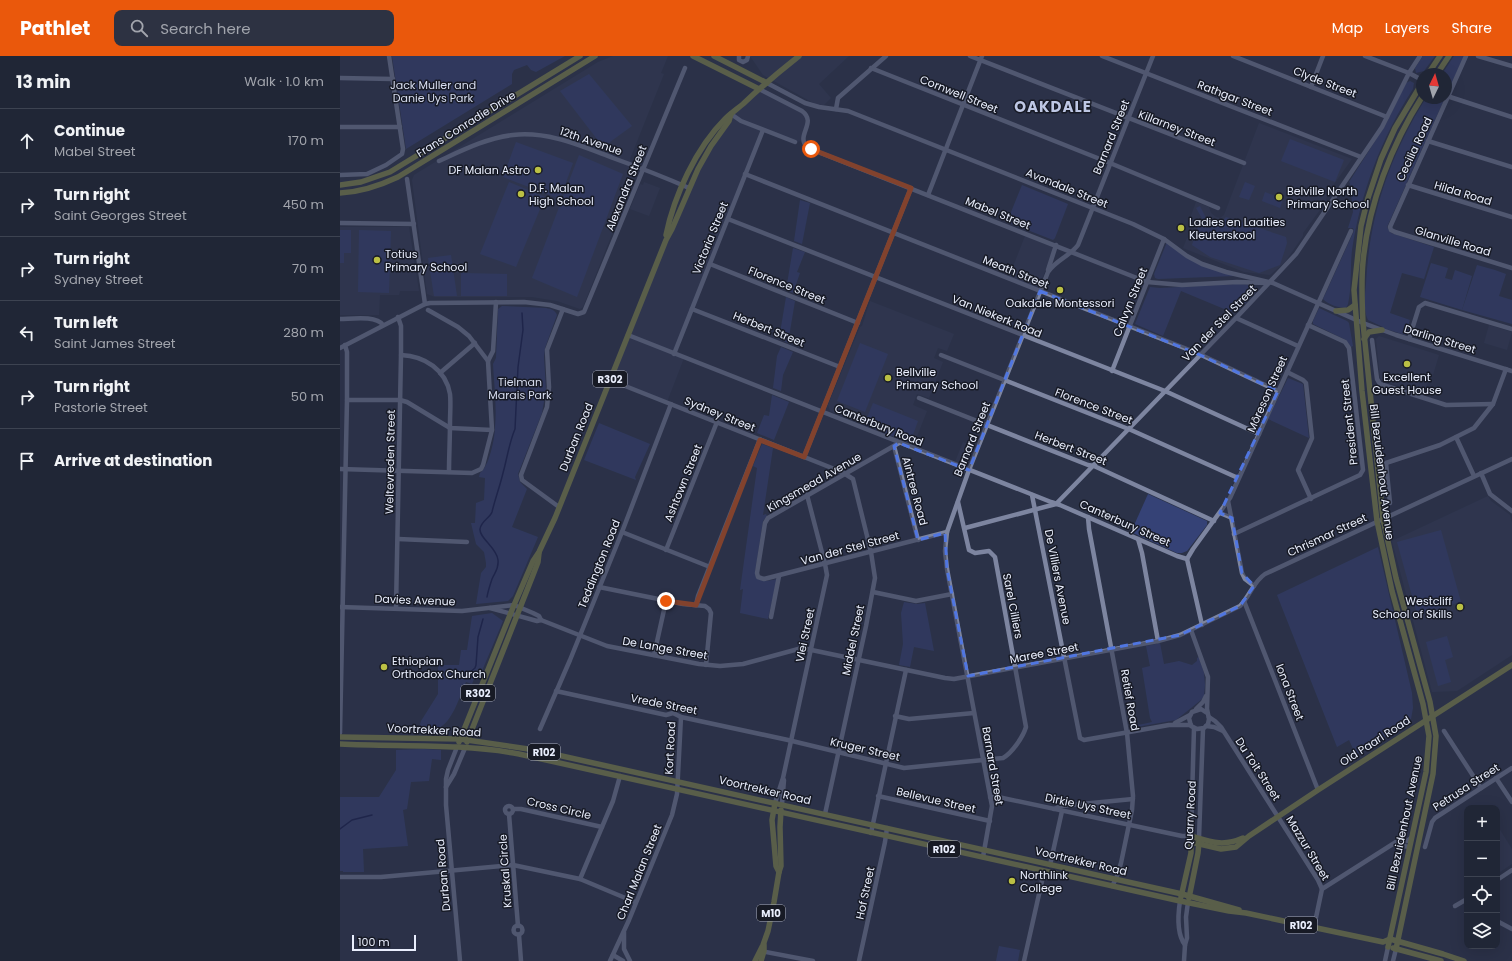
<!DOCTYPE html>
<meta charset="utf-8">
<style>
body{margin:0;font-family:Poppins,sans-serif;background:#2d3242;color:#f1f3f6}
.controls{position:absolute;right:12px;bottom:12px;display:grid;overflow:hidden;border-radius:8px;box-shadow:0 4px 16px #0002}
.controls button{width:36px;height:36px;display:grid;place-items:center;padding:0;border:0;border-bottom:1px solid #3d4351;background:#202636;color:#f1f3f6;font:20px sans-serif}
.compass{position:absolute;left:1076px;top:12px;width:36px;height:36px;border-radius:50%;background:#202636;box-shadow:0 4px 16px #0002;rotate:5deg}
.scale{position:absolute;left:12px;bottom:10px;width:64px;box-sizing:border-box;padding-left:4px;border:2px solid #e9eefd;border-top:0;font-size:11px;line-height:14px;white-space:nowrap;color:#e9eefd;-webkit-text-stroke:3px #171a25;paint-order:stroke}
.stop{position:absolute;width:12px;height:12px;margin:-9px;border:3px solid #ea580c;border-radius:50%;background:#fff}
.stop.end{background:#ea580c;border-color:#fff;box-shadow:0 1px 4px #0008}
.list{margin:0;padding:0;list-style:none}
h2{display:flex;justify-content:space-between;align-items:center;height:52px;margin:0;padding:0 16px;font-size:17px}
h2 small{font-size:13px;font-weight:400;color:#a2a5ad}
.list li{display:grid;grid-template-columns:26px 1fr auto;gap:12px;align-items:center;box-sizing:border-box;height:64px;padding:0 16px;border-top:1px solid #3d4351}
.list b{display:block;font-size:15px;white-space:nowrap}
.list p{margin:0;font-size:13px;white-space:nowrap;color:#a2a5ad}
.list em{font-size:13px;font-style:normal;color:#a2a5ad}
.icon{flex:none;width:22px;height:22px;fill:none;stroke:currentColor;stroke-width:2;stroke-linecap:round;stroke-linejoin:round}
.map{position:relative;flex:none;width:1172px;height:905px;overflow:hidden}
header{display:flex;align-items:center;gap:24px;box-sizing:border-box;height:56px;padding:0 20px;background:#ea580c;color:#fff}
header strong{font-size:19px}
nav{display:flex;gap:22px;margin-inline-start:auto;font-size:14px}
.search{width:280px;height:36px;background:#2d3242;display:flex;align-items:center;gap:10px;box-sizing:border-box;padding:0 14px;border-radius:8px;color:#a2a5ad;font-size:15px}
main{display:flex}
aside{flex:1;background:#202636}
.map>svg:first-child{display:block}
</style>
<header>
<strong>Pathlet</strong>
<div class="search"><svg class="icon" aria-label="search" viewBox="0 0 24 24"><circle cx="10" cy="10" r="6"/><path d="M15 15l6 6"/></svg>Search here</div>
<nav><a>Map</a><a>Layers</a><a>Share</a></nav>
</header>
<main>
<aside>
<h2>13 min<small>Walk · 1.0 km</small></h2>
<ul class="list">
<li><svg class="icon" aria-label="ahead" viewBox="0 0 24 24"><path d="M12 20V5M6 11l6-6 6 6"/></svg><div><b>Continue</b><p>Mabel Street</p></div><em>170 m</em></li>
<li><svg class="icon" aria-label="right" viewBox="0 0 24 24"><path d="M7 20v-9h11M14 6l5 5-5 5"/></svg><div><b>Turn right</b><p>Saint Georges Street</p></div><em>450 m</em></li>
<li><svg class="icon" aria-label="right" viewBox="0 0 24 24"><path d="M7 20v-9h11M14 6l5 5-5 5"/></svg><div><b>Turn right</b><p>Sydney Street</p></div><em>70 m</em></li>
<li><svg class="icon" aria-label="left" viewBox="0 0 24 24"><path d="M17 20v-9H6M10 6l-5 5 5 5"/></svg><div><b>Turn left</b><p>Saint James Street</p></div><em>280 m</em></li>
<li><svg class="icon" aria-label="right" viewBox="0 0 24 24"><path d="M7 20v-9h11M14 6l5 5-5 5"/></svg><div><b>Turn right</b><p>Pastorie Street</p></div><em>50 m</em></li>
<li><svg class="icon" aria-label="arrive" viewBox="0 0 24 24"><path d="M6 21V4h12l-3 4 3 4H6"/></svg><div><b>Arrive at destination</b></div></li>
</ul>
</aside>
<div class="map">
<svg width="1172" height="905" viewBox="0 0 1172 905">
<rect width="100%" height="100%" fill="#2b3248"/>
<!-- built -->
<g fill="#333b56">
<path d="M273,0H328L321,17L324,18L290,103L295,120L243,251L240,253L217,245L192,241H95L87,238L72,124L74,119L258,6Z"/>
<path d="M410,0H509L479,28L491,42L484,49H477L423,19Z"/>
<path d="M419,34L466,59L463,85L455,86L422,74L334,297L344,302L327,346L271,323L349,132L392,58Z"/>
<path d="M919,67L1012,103L989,135L985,147L963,177V180L945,206L930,219L904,216L843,192L847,182L850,183L856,168L849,165L856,146L869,151L871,157L876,161L880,162L884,159Z"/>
<path d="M304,126L320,132L309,160L290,153L300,128L303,129Z"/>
<path d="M0,171H69L79,235H60L59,239H40L39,259H0Z"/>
<path d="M685,180L711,190L713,194L699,231L697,232L669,221Z"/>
<path d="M530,245L614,278L607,295L598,292L594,302L603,306L589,342L577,338L573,349L587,355L574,388L490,355L488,349L520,271L522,270Z"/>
<path d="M1149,269L1172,276L1167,294L1144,287Z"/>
<path d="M1039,280L1099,299L1093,319L1090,318L1084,338L1043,325L1040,322L1036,283Z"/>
<path d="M623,386L635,391L629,408L625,410L615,406Z"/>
<path d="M1148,440L1151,445L1170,459L1172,467V599L1117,635L1092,636L1052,485Z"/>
<path d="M1157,769L1172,793V808L1157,818Z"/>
</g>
<!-- green -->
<g fill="#354276">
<path d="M52,0H225L196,16L191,14L187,9L174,14L172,18V28L66,93Z"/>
<path d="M1083,0H1095L1084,15L1076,17L1075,12Z"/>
<path d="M1114,0H1124L1110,31L1106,33V18H1102Z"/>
<path d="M249,18L292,70L263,91L220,35Z"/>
<path d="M1070,25L1074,27L1073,33C1041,82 1021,136 1012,194C1010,212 1012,231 1008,248L1006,252C999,252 987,248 983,243L1014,175L1013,172H1008L1013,156L1010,127L1009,126L1046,68L1066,27Z"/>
<path d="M1086,42H1101L1103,46L1047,171L1051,177L1094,191L1084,223L1062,217L1050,257L1070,264L1067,273L1070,274L1069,278L1065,279L1043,272V271L1028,264C1023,254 1025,239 1026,228C1029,160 1050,99 1086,42Z"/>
<path d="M950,83L1004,104L995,126L941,105Z"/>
<path d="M176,86L233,107L220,143L163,121Z"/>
<path d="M239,99L283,118L237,241L192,222Z"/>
<path d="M169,126L205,141L176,211L140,198Z"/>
<path d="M905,126L915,130L909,144L899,141Z"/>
<path d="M682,129L728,148L715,182L713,184L667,166Z"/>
<path d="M925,136L943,143L940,152L922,145Z"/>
<path d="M460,144L470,147L462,188L454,185Z"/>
<path d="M860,150L866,162L863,165L881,166L886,161L946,181L947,187L940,209L919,217L870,201L852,189L860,164H863L856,152Z"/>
<path d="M0,174H11V197H4V207H0Z"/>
<path d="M19,174L51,175L49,237L18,236Z"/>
<path d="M827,186L848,202L895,220L818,223L815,222L814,218Z"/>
<path d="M453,192L465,196L457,216L460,217L453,237L446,234Z"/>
<path d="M111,199L117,240H94L88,202Z"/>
<path d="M1091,207L1108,212L1105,222L1112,224L1115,214L1132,220L1122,254L1080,241Z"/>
<path d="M1137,209L1155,214L1154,216L1155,214L1166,218L1159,240L1172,244V268L1122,254Z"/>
<path d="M121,217L167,218V240H121Z"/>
<path d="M897,228L913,229L917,233V235L898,255H889L841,235L823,280L795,268L810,231L820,232Z"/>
<path d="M446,241L455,245L448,287L439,283Z"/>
<path d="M162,250L206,252C211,253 215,254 217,259L205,292L204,301L206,334L202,357L178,418L180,426L187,433L172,471L198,481L173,540L168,545L136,548L141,517L146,511V507L144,496L136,488L131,467H135L136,447L144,444L145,422L139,421L140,417C149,411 155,382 155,371C157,350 154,328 153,308L156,302L158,253Z"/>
<path d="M979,252L1007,265L1009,267L1013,290L1011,291L1006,284L973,268V265Z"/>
<path d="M520,287L548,298L525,356L497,345Z"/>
<path d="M441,291L453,296L443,319L441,335L433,332L437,300Z"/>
<path d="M948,322L963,328L969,382L928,363Z"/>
<path d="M432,339L449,346L434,384L417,377L424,359L429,360Z"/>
<path d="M533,347L578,365L570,387L524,369Z"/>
<path d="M259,367L310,388L295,421L296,424L244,404Z"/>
<path d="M422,388L433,392L423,459L426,458L427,460L423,465L415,517C419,528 427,525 437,523L428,563L400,557L403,533L400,534L417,412L413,410Z"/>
<path d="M808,438L867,465V469L847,495L842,497H837L791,476Z"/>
<path d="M1101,474L1121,546L1077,558L1057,486Z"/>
<path d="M1038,491L1072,637L1073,652L1071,663L1066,667L1016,699L1009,684L997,691L937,539Z"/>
<path d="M564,546L577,548L585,547L594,595L574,591L570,611L559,609L563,588L561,557Z"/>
<path d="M152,557L163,565L142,615L138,613L132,628L126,626C121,637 112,668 98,672C93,673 85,672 79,672L81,665L98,638V609H119L121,594H127L132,560Z"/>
<path d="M1107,580L1113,601L1105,604L1111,626L1098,630L1086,586Z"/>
<path d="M820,587L824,608L839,605L852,609L857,605V602L859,601L864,617L865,629L864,640L861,644L836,664L791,672L789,671L812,666L810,662L802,612L810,610L806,590Z"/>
<path d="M83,693L101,694V704L92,703L89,725L71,726L67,753L63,754L68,790L23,793L24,816H3V815H0V816V741H39L56,714V694Z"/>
<path d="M659,890L680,894L678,905H656Z"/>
</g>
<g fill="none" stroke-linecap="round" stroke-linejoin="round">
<!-- stream -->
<g stroke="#10174d" stroke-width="1.5">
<path d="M147,541C148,535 150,529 152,523C155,516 159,513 158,504C157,492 139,482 140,473C141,465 150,462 152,456C155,443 160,430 163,417C167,403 169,387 175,373L178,311L183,274L182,257"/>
<path d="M123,622L135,612L136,609L138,581L143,563"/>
<path d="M0,773L12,764L32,759"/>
</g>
<!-- minor -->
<g stroke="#7d85a0" stroke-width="4.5">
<path d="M399,0V4L403,6L407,4L408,0"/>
<path d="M630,0L904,107"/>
<path d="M762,0L1021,101"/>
<path d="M893,0L1047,61"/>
<path d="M1025,0L1069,17L1082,24"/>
<path d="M1126,0L1050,171L1051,174L1055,176L1172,212"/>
<path d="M1138,0L1172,10"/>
<path d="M531,12L770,107L878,152"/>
<path d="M0,22L53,23"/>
<path d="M427,27L465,47L479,51L508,55L793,168L824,183L847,200L862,208L886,216L933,227L1023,267L1056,279L1172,315"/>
<path d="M971,31L983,0"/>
<path d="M419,33L462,55C478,67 454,80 468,92L807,226L842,229L897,226L927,227"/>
<path d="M1107,40L1172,61"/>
<path d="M496,53L498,42L546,0"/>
<path d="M391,58L401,65L455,86"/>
<path d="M0,71H60"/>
<path d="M1088,85L1172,111"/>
<path d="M99,105C123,94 147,82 173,79C208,75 241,90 273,102C298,111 324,121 349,132"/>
<path d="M405,118L857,297L938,335"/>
<path d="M0,119L27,118L46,109L62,98L63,93L49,0"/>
<path d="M67,123L85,248"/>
<path d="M1068,129L1172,161"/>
<path d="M588,139L642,0"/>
<path d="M388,163L825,335L919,378"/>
<path d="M0,167L74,168"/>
<path d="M370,208L518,267"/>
<path d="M708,214L716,189"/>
<path d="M352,253L500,311"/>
<path d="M896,262L958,290"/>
<path d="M0,263C11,263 36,259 43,269"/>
<path d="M288,279L711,446L720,449L837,500L847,503"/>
<path d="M1069,283L1079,251L1085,247L1172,273"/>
<path d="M1032,284L1037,323L1040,328L1106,349L1153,348"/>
<path d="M0,292L85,248L90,247L184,246L210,249L238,258L244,256L345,12"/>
<path d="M334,298L423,74"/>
<path d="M61,299C85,300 106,314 110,338C111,348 110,357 110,366C110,383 109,400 109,416"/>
<path d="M601,299L791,374L898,422"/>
<path d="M148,305L153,295L156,246"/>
<path d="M772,315L824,183"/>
<path d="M947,316L963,324L966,327L972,382L958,414L971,443"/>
<path d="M100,317L135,287"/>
<path d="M270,324L502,416L513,423L531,496L535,522L526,570L485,758"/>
<path d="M579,342L748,409L754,410L874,465"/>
<path d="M7,344H60L67,346L110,372L152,374"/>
<path d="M1116,381L1134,420"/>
<path d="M559,387L428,462L425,467L417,517L418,521L424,523L607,476"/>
<path d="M554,390L578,484"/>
<path d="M464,401L571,132"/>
<path d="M0,413L132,417L141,413L143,409L152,374L148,305L129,280L118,271L88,254"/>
<path d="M1141,417L1150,438L1172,455"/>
<path d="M692,439L740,682L744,684L829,669H851"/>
<path d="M888,445L902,517L905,523L914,530"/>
<path d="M1050,447L1046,407L1100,389L1134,372L1153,348L1166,313"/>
<path d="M219,451L182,424L181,419L207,351L209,331L207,294L223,253"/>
<path d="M880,457L892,462"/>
<path d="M748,461L749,473L787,677L793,740L792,754L781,807L776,823L772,830"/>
<path d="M625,472L716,448L896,262L956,198L1042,71L1069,17L1080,0"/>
<path d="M282,476L370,511"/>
<path d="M894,478L1020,419L1023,414L1009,292L1005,286L968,269"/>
<path d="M58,483L127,486"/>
<path d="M798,483L802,497L818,585"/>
<path d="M326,494L377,366"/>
<path d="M847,503L853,493L890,442L1011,175"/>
<path d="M847,503L862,569"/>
<path d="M259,531L343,548L365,550L369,553L371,557L366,609"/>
<path d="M533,536L576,545L612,538"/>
<path d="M904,545L978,734"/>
<path d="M356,549L358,540L420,383"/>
<path d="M0,551L122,555L174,549L193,557L199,560L201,564"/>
<path d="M56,552L61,299V270L58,261"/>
<path d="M150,552L197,565L201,564L267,590L359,608L380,610L403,608L462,592L605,622L614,623L818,585L840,579L900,550C910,540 913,526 925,518L1172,403"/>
<path d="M431,561L439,520"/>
<path d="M851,574L868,621L867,653L869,663L868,668L864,672L857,673L851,670L849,662L852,656L861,653L867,657"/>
<path d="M314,599L326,545"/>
<path d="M216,635L326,659L333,657L341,661L448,684L564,712L663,702C672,697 683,681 686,671L655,501L649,495L635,497L629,494L618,446"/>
<path d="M856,653L863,646L866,640"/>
<path d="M555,660L569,663L634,657"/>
<path d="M869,661L875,665L881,671L978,824L982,833"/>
<path d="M835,667L850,659"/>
<path d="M866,670L874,671L883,675"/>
<path d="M200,673L230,604L282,476L331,348"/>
<path d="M1104,675L1141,732"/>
<path d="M0,677L7,344V296L5,289"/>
<path d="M117,691L108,714L106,723V749L120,905"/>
<path d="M1156,722L1172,746"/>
<path d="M106,731L114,718L125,692"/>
<path d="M538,740L650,765"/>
<path d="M650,741H658L842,780H851L854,672"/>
<path d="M435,747L443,722L487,519L485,508L467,439"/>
<path d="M442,748L444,724"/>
<circle cx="169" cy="754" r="4"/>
<path d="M173,753H181L262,771"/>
<path d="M714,753L721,750L793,743"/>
<path d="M169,758L178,870"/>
<path d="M531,777L566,614"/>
<path d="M859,782L863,673"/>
<path d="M1054,788L1069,791"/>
<path d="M1085,791L1092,766L1095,762L1172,712"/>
<path d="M643,801L652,750L607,513L605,495L607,476L629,414L708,216C716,204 730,200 738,189L813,0"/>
<path d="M710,809L722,755"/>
<path d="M0,821H41L173,809L240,823L295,846"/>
<path d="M240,823L273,745L280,720"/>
<path d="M1157,824L1172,814"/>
<path d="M840,845C838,858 836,877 845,889"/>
<path d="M1115,850L1127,843"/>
<path d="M1157,865L1172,873"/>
<circle cx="178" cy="874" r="4.5"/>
<path d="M974,871L982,833L1056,786L1067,785L1071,782"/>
<path d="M284,876V893L290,905"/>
<path d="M179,879L181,905"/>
<path d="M421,895L473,905"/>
<path d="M273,899L283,905"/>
<path d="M270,905L289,864L332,759L337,738L341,661"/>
<path d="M519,905L545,786L547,772"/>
<path d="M684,905L704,816"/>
<path d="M844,905L845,889L847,882L846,861L848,846"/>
<path d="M1045,905L1048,891"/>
<path d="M1053,905L1056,893"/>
</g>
<!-- major -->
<g stroke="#90954a" stroke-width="5.5">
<path d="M353,0L419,33"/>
<path d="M374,0L427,27"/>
<path d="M1088,18L1100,0"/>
<path d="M1097,18L1109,0"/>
<path d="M0,129L21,126L50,116L240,0"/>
<path d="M0,137C21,136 39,130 58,121L255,0"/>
<path d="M326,179C334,140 356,92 385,63C390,58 397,53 403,48C421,31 440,15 459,0"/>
<path d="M996,255L1008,254L1015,249"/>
<path d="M1024,283L1029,276L1042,274"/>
<path d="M0,681L120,683L195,694L842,838L899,854"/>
<path d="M119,686L174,549L193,505L199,496L215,462L326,184L332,173L358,113L371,90L389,65L391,58"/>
<path d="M127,686L193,519L198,506L199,497"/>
<path d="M0,688C60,691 120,687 179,698L840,845L889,855L906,857L1043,886L1050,883L1103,898L1124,905"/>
<path d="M435,747L432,764L436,810L439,816"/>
<path d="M851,786L881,793L896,791L909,780L978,734L1172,609"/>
<path d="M841,841L851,797V780C871,786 883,791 903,782"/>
<path d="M849,842L858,797L859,786"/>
<path d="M1048,891L1086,716L1089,680L1083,648L1052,535L1037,465L1022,335L1014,234L1021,170L1028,142L1041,103L1055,72L1082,27"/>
<path d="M1053,892L1101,905"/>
<path d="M1056,893L1093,718L1096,680L1090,646L1056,522L1043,463L1023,267C1022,247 1021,226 1023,206C1028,149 1052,88 1082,41"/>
<path d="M415,905L423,889L428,875L434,846L439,816L441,810L440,771L441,754"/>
<path d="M421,905L424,895V889"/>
</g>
</g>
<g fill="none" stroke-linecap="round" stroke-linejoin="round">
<!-- route -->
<path stroke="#ea580c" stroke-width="5" d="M326,545L356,549L420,384L464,401L571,132L471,93"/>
</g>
<!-- marked area -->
<path d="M0 0H1172V905H0ZM700,235L858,298L938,335L880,457L892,462L902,517L914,530L900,550L840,579L628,620L607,513L605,477L578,484L554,390L559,387L629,414Z" fill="#2b3248" fill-opacity=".55" fill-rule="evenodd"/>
<path fill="none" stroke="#5076e1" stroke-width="3" stroke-dasharray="8 5" stroke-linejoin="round" d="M700,235L858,298L938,335L880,457L892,462L902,517L914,530L900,550L840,579L628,620L607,513L605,477L578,484L554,390L559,387L629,414Z"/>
<!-- markers -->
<g fill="#bbc044" stroke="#171a25" stroke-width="1.5">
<circle cx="198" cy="114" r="4"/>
<circle cx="181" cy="138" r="4"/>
<circle cx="939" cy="141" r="4"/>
<circle cx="841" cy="172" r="4"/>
<circle cx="37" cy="204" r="4"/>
<circle cx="720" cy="234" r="4"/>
<circle cx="1067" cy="308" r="4"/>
<circle cx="548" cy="322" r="4"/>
<circle cx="1120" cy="551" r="4"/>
<circle cx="44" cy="611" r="4"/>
<circle cx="672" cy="825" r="4"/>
</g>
<g text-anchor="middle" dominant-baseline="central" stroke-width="3" stroke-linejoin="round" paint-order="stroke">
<!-- shield labels -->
<g fill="#171a25" stroke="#aaaebc" stroke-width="1">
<rect x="253" y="315" width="34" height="16" rx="3"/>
<rect x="121" y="629" width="34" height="16" rx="3"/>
<rect x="188" y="688" width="32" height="16" rx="3"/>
<rect x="588" y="785" width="32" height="16" rx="3"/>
<rect x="417" y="849" width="28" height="16" rx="3"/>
<rect x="945" y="861" width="32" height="16" rx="3"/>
</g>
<g font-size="10" font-weight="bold" fill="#e9eefd">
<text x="270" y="323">R302</text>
<text x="138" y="637">R302</text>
<text x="204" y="696">R102</text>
<text x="604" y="793">R102</text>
<text x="431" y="857">M10</text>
<text x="961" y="869">R102</text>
</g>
<!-- street labels -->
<g font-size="11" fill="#e9eefd" stroke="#171a25">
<text transform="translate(985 26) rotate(21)">Clyde Street</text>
<text transform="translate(619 38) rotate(22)">Cornwell Street</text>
<text transform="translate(895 42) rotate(21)">Rathgar Street</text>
<text transform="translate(126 68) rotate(-32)">Frans Conradie Drive</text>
<text transform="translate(837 72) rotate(21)">Killarney Street</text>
<text transform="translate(771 81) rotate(-68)">Barnard Street</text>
<text transform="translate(251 85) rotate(19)">12th Avenue</text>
<text transform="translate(1074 93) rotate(-65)">Cecilia Road</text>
<text transform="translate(286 132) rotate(-68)">Alexandra Street</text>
<text transform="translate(727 132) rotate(22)">Avondale Street</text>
<text transform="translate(1123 137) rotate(17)">Hilda Road</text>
<text transform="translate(658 157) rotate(22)">Mabel Street</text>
<text transform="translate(370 182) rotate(-68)">Victoria Street</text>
<text transform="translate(1113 185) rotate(17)">Glanville Road</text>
<text transform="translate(676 216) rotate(22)">Meath Street</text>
<text transform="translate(447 229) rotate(22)">Florence Street</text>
<text transform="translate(790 246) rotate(-68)">Calvyn Street</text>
<text transform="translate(657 260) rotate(22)">Van Niekerk Road</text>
<text transform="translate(879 267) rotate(-46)">Van der Stel Street</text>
<text transform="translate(429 273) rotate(22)">Herbert Street</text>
<text transform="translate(1100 283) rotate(17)">Darling Street</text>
<text transform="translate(927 338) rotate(-66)">Môreson Street</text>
<text transform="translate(754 350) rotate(21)">Florence Street</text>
<text transform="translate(380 358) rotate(22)">Sydney Street</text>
<text transform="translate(1009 366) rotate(-96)">President Street</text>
<text transform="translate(539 369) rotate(22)">Canterbury Road</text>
<text transform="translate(236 381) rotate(-68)">Durban Road</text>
<text transform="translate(632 383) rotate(-68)">Barnard Street</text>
<text transform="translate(731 392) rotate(21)">Herbert Street</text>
<text transform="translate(50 406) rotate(-89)">Weltevreden Street</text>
<text transform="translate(1042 416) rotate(83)">Bill Bezuidenhout Avenue</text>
<text transform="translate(474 426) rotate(-30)">Kingsmead Avenue</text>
<text transform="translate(343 427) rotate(-68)">Ashtown Street</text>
<text transform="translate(575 435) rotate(75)">Aintree Road</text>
<text transform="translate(785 467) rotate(24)">Canterbury Street</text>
<text transform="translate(987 479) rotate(-25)">Chrismar Street</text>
<text transform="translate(510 492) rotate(-15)">Van der Stel Street</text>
<text transform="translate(259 508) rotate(-68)">Teddington Road</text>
<text transform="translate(718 521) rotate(79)">De Villiers Avenue</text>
<text transform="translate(75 544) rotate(2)">Davies Avenue</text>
<text transform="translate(673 550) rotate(79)">Sarel Cilliers</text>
<text transform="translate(465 579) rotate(-78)">Vlei Street</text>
<text transform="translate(513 584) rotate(-78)">Middel Street</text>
<text transform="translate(325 592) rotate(10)">De Lange Street</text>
<text transform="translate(704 597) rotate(-11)">Maree Street</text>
<text transform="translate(950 636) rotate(69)">Iona Street</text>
<text transform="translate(790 644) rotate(80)">Retief Road</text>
<text transform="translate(324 648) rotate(11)">Vrede Street</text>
<text transform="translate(94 674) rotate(3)">Voortrekker Road</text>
<text transform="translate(1035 685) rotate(-33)">Old Paarl Road</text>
<text transform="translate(330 692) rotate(-87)">Kort Road</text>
<text transform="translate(525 693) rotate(13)">Kruger Street</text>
<text transform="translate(653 710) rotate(80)">Barnard Street</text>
<text transform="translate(918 713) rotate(57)">Du Toit Street</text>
<text transform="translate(1126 731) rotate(-33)">Petrusa Street</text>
<text transform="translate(425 734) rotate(13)">Voortrekker Road</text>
<text transform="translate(596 744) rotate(13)">Bellevue Street</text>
<text transform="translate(748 750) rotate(12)">Dirkie Uys Street</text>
<text transform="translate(219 752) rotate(13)">Cross Circle</text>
<text transform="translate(850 759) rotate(-87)">Quarry Road</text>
<text transform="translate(1064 767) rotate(-78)">Bill Bezuidenhout Avenue</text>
<text transform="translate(968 792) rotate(59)">Mazzur Street</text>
<text transform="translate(741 805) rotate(13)">Voortrekker Road</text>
<text transform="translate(165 815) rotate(-94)">Kruskal Circle</text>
<text transform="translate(299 816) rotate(-68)">Charl Malan Street</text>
<text transform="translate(103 819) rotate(-95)">Durban Road</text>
<text transform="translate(525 837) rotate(-78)">Hof Street</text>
</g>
<!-- park labels -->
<g font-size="11" fill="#d8def0" stroke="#171a25">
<text x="93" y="29">Jack Muller and<tspan x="93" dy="13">Danie Uys Park</tspan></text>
<text x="180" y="326">Tielman<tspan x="180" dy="13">Marais Park</tspan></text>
</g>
<!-- poi labels -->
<g font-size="11" fill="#e9eefd" stroke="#171a25" text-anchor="start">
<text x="190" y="114" text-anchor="end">DF Malan Astro</text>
<text x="189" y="132">D.F. Malan<tspan x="189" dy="13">High School</tspan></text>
<text x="947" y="135">Belville North<tspan x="947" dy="13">Primary School</tspan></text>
<text x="849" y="166">Ladies en Laaities<tspan x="849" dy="13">Kleuterskool</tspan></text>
<text x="45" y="198">Totius<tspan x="45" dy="13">Primary School</tspan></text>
<text x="720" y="247" text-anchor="middle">Oakdale Montessori</text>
<text x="556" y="316">Bellville<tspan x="556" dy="13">Primary School</tspan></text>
<text x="1067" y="321" text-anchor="middle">Excellent<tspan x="1067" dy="13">Guest House</tspan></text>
<text x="1112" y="545" text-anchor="end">Westcliff<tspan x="1112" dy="13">School of Skills</tspan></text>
<text x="52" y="605">Ethiopian<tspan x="52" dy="13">Orthodox Church</tspan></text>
<text x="680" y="819">Northlink<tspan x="680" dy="13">College</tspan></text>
</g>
<!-- district labels -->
<g font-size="15" font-weight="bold" letter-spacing="1" fill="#bec7e4" stroke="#171a25">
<text x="713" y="50">OAKDALE</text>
</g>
</g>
</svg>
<div class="controls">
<button>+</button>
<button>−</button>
<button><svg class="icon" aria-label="locate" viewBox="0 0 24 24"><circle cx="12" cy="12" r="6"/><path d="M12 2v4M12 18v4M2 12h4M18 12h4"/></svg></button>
<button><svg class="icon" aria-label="layers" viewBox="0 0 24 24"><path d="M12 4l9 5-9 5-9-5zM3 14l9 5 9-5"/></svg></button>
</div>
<svg class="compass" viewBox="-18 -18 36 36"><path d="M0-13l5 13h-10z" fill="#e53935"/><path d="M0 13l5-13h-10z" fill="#a2a5ad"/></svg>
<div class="scale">100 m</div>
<div class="stop" style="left:471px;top:93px"></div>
<div class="stop end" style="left:326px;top:545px"></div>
</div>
</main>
